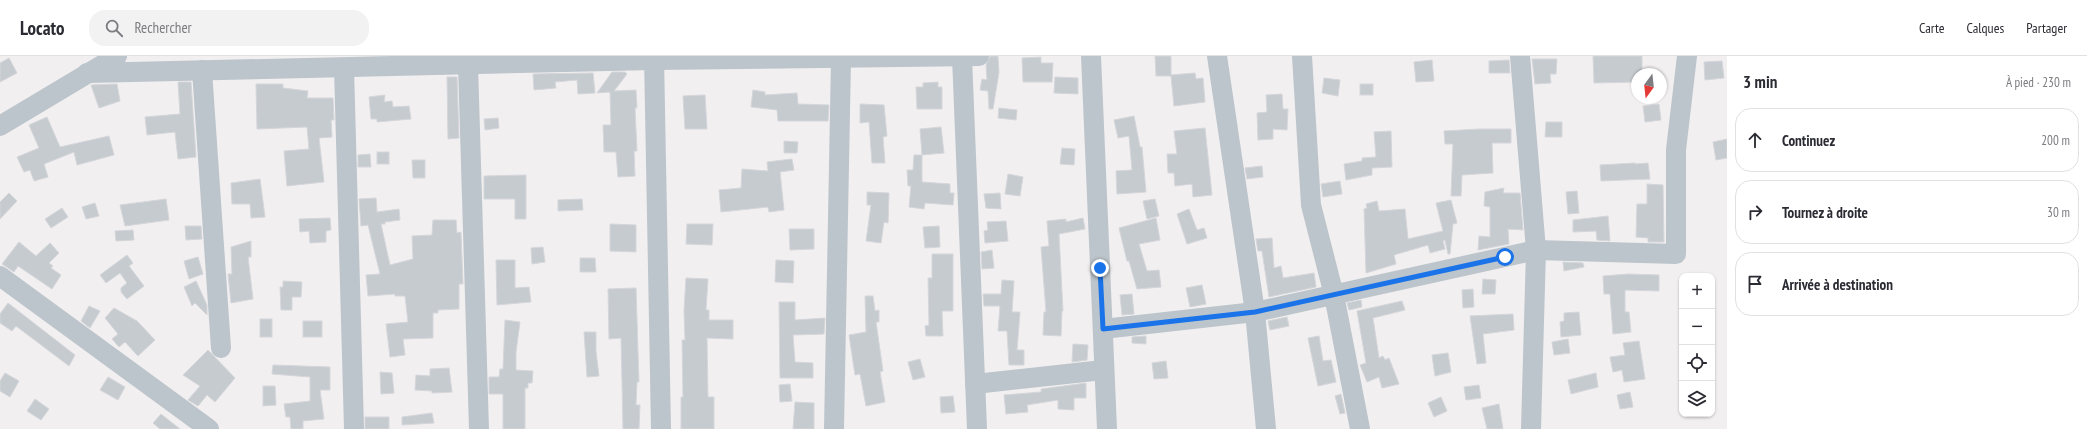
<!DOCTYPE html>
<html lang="fr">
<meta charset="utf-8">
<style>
body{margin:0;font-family:"PT Sans Narrow",sans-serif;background:#f2f2f3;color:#2b2b33}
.controls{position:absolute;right:12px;bottom:12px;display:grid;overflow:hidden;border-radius:8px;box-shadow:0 1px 3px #0004}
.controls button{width:36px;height:36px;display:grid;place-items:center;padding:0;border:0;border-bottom:1px solid #e1e1e2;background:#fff;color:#2b2b33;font:20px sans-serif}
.compass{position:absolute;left:1631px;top:12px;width:36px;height:36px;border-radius:50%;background:#fff;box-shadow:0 1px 3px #0004;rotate:195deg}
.stop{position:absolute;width:12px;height:12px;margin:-9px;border:3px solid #1a73e8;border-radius:50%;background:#fff}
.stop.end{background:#1a73e8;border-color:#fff;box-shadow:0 1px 4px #0008}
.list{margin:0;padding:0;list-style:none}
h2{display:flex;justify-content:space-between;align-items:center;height:52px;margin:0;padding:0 16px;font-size:17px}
h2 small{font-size:13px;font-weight:400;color:#7c7c81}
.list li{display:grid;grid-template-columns:26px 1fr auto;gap:12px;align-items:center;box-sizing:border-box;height:64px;margin:0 8px 8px;padding:0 8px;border:1px solid #e1e1e2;border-radius:16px}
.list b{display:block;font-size:15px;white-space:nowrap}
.list em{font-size:13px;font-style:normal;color:#7c7c81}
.icon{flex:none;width:22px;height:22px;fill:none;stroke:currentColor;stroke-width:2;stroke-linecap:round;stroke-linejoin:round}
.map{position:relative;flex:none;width:1727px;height:373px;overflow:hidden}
header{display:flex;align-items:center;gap:24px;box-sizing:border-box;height:56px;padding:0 20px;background:#fff;border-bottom:1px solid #e1e1e2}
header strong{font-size:19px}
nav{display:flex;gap:22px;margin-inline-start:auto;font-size:14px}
.search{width:280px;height:36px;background:#f2f2f3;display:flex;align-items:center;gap:10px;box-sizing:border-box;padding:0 14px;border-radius:16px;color:#7c7c81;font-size:15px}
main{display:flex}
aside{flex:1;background:#fff}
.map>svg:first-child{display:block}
</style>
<header>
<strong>Locato</strong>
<div class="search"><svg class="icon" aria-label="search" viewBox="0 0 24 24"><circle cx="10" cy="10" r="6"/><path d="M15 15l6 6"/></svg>Rechercher</div>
<nav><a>Carte</a><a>Calques</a><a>Partager</a></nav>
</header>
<main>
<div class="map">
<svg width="1727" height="373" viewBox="0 0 1727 373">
<rect width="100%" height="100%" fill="#f2eff0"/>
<!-- building -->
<g fill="#c6cbcf" stroke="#d4d6da">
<path d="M990,0H998L999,16L993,53H989L988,35L980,34L982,23L987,24L986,9Z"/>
<path d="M1155,0H1171V19L1195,17L1196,23L1203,22L1205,46L1174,50L1171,20H1156Z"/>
<path d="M1593,0H1642V18H1637V26L1594,27Z"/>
<path d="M1041,1V7H1053L1052,26H1023L1022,2Z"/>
<path d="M9,2L17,17L0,26V7Z"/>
<path d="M1532,3H1557L1556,18H1550L1551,27L1535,28Z"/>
<path d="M1432,4L1434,25L1416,26L1414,6Z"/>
<path d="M1509,4L1510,17H1489V5Z"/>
<path d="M1722,5L1724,22L1705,24L1704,6Z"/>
<path d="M612,16H625L627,18L614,35L636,34L637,52H635L637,95H634L635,120L618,121L616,96H604L603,69H611L610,36L597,37Z"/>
<path d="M593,17L595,37L578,38L577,24L555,26L556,32L534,34L533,18Z"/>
<path d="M447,21H457L459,82L448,83Z"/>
<path d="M1055,21L1078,22V38L1054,37Z"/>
<path d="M1324,22L1340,24L1338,40L1322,37Z"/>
<path d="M178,26H191L196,101L178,103L175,76L147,79L145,61L180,58Z"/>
<path d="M938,26V31H942V53H917L916,31H923V27Z"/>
<path d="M117,28L120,45L99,52L91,29Z"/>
<path d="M256,28H283V32L308,35L307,42H333L334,64H331L332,81L319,82L324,126L287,130L284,95L309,93L307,71L257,73Z"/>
<rect x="1360" y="28" width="13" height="11"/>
<path d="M753,34L765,36V39L797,37L798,48L829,49L828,65H778L777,54L751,51Z"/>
<path d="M1282,38L1283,53H1288L1287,74L1273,73V83L1258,84L1257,57L1267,56L1266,39Z"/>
<path d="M385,39L384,46L392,45L393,51L409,50L411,63L377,66V63H371L369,41Z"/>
<path d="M705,39L707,73H685L683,40Z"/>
<path d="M860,48L884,49L887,80L883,81L885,107H872L869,66L860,67Z"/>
<path d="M1659,48L1661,64L1645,66L1643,50Z"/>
<path d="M999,52L1017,54L1016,64L998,62Z"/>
<path d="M1134,60L1140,91H1142L1146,136L1117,138L1116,115L1132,114L1129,80L1118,82L1114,64Z"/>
<path d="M47,61L60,91L109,80L114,99L77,109L74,96L44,108L48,121L34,125L30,114L24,116L17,101L39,92L29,69Z"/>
<path d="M498,62L499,72L485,74L484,63Z"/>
<path d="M1546,66H1562V81H1545Z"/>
<path d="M941,71L944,97L922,99L920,73Z"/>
<path d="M1205,72L1212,139L1193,141L1192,128L1175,130L1174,117H1168L1167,98H1177L1174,75Z"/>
<path d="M1479,73H1511V87H1492L1493,117L1462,119L1461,140H1451L1453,88H1445L1444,75Z"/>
<path d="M1391,75L1392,111L1372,112V119L1346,124L1344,108L1362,105V102L1376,101L1374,76Z"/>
<path d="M1727,83V102L1716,104L1713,86Z"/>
<path d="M784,85L798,86L797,97H784Z"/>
<path d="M1062,92L1075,93L1074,109L1060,108Z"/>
<rect x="377" y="96" width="12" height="12"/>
<path d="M370,98L371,111H358V99Z"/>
<path d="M914,99H922V126L950,128V137H954L953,149L925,147L924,153L909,151L911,130H908L907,114H913Z"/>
<path d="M792,103L794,114L780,116L784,154L769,156L768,151L721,156L719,134L741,132L742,113L768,115L767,106Z"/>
<path d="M412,104H425V122H413Z"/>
<path d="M1635,107V108L1648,107L1650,123L1601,125L1600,109Z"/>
<path d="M1262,110L1263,121L1247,123L1245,112Z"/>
<path d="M1008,118L1023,121L1020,140L1005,138Z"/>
<path d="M526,119V163H515V143H484V120Z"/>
<path d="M260,123L265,161L251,162L250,148H232L231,127Z"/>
<path d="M1340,125L1342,138L1323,141L1321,128Z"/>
<path d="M1647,128L1663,129L1664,186H1648V182L1636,181L1637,148H1647Z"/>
<path d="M1504,132L1503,137H1520L1523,174L1508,173L1509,188L1478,194L1479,180L1490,181V151L1484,150L1485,136Z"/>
<path d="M1577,135L1579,157L1568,158L1566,136Z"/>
<path d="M867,136L889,137L888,167L884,166L881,187L866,185L871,149H867Z"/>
<path d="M9,137L17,145L0,163V146Z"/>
<path d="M1000,137L1001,153L986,152L984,138Z"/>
<path d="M376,142L377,156L399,153L400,164L385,166V168H381L390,209L413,203L412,180L432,179L433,164H456L457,177L461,176L463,228H459V253L438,254V257H433V282L403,283L405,299L390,301L386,268L408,266L405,240H395V238L368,240L366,219L380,218L368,169L361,170L359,143Z"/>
<path d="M166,143L169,164L125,170L120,149Z"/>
<path d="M582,143L583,154L558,155V144Z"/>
<path d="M1155,143L1159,160L1147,163L1143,145Z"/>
<path d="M1451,144L1457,167L1453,168L1450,198H1448L1445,184L1443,185L1445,193L1430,197L1428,189L1394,199L1396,208L1366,217L1364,153L1367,152L1366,148L1377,145L1379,155L1405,153L1408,183L1443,175L1436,147Z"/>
<path d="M95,147L99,160L86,163L82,151Z"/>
<path d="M62,152L68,161L51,172L45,163Z"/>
<path d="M1189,153L1197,174L1204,172L1207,182L1187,188L1177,158Z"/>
<path d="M1608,160L1610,185L1597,184L1596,175L1573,176V164Z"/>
<path d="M330,162L331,174L326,175V186L310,187L309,175L300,176L299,163Z"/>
<path d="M1083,162L1085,173L1059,178L1063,255H1062L1061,280L1043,279L1044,256H1046L1041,191L1049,190L1047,165L1066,163V166Z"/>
<path d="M1156,162L1160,184L1139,188L1147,215L1159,214L1161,231L1137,233L1129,205H1127L1119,172Z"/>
<path d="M1006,165L1008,185L985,187L984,175L988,174L987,166Z"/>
<path d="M610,168L636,169V196L610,195Z"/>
<path d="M687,168H713L712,189L686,188Z"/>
<path d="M185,170H201L202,183L186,184Z"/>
<path d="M939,170L940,191L925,192L923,171Z"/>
<path d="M789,173H814V193L790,194Z"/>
<path d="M133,174L134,184L116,185L115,175Z"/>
<path d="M1272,182L1274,212L1281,210L1283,222L1314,217L1316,231L1269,241L1262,195H1258L1256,183Z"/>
<path d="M251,185V201H248L253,243L231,247L228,218H232L231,191Z"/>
<path d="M19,186L36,200L50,187L59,197L49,207L53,210L51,212L61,219L52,233L18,210L14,216L2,208Z"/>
<path d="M543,191L545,206L532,208L531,192Z"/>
<path d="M992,194L994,212L982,213L981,196Z"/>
<path d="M932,198H953V255H942L943,280H926L925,270L929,269L928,222H932Z"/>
<path d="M127,199L133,207L129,210L144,230L127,243L121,236V232L127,227L120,217L106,227L100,219Z"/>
<path d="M198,201L203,218L189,223L184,205Z"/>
<path d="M580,202H595L596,216H580Z"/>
<path d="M496,204H515V232L529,231L531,246L497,249Z"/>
<path d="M776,204L794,205L793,227L775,226Z"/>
<path d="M1563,206L1583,207L1584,211L1564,215Z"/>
<path d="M1628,218L1659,219V235L1625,234V256H1629L1631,276L1613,278L1610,238H1604L1603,220Z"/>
<path d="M686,222L708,223L706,254H709V264H733V283L707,282L708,341H714V373H681V341H683L682,284H685L684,255Z"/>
<path d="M1483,223L1496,224L1495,238H1482Z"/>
<path d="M1002,224L1014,225L1012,256H1020L1017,294H1024V309H1009L1007,275H998L1000,250H984L983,238H1001Z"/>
<path d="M196,225L207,249V259L195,247L192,250L184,231Z"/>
<path d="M283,225L302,226L301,241H292V254H281L280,231H283Z"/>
<path d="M1202,229L1206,248L1190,251L1186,232Z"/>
<path d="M636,232L639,326H637L636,349H640L639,373H623L621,282L609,283L608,233Z"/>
<path d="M1473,233L1474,251L1463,252L1462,234Z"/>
<path d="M1132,238L1134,258L1122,259L1120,239Z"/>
<path d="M865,240H873L875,255L879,254V266H876L883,315L880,316L885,346L866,350L860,318L855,319L849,279L866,276Z"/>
<path d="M1361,244L1362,251L1349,254L1347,247Z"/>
<path d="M1402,245L1405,254L1373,262L1379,302L1383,300L1385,304L1389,302L1399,328L1382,332L1379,321L1367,326L1360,309L1366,307L1357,255Z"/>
<path d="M779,246H795V264L825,262L824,278L793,279L795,306L813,307V322H780Z"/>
<path d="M8,247L75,299L69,310L16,270L12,275L0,267V258Z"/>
<path d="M89,250L100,255L90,272L81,265Z"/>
<path d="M114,252L137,265L155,284L138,300L125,286L119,291L112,283L118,278L105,262Z"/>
<path d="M1579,256L1581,279L1561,281L1560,266L1564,265V257Z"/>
<path d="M1513,258L1514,274L1483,278L1486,307L1477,308L1470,260Z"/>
<path d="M1287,261L1289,270L1270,274L1268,265Z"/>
<rect x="260" y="263" width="12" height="18"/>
<path d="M505,264L520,266L516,296V314L533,315L532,327H528V332H525V373H503V338H489V321H499L500,313H503Z"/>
<rect x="303" y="265" width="19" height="16"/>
<path d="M584,276H596V295L599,320L587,321Z"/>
<path d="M1146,280V288L1132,287V281Z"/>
<path d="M1319,280L1323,305L1331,304L1336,326L1318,330L1308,282Z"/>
<path d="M1568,283L1570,297L1554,299L1552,286Z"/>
<path d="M1639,285L1645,323L1624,326L1622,314L1613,316L1610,301L1625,299L1623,287Z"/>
<path d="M1073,288L1088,289L1087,304L1072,306Z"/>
<path d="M208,294L235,322L215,346L207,339L198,350L188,344L200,330L183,319Z"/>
<path d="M1448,297L1451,316L1435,320L1432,299Z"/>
<path d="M920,303L925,321L913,324L908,306Z"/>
<path d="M1166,305L1168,322L1154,323L1152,307Z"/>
<path d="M273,309L330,311V334H320L324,363L303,365V373H291L290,361H286L284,348L310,345V321L272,318Z"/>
<path d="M449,312L452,336L432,337V335L415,334L416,319L430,320V313Z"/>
<path d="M380,316L392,317L394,337L381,338Z"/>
<path d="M5,317L19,325L10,341L0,335V325Z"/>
<path d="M1596,317L1598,331L1571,338L1568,324Z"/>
<path d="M108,321L125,331L118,344L100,334Z"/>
<path d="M1086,327V342H1074V354L1058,353V344L1027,349L1028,356L1006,358L1004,339L1041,336V333Z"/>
<path d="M790,328L792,345L780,346L779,329Z"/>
<path d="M1479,329L1481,342L1466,344L1464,331Z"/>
<path d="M263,330H275L276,349L263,350Z"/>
<path d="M1630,336L1633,351L1620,353L1617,339Z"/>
<path d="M1341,338L1345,357L1340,358L1335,340Z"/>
<path d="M953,340L955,356L941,357L940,341Z"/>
<path d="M1441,341L1447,355L1434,361L1428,347Z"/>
<path d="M35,343L49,353L41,364L27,355Z"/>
<path d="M795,346L814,347V373H793Z"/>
<path d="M1499,348L1503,373H1487L1482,352Z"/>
<path d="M432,357L434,367L402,369V361Z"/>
<path d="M161,358L180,373H160L153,367Z"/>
<rect x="365" y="361" width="24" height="12"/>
</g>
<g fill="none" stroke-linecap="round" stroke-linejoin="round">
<!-- minor -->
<g stroke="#bcc5cb" stroke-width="20">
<path d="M654,0L661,373"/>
<path d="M1091,0L1107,373"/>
<path d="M1217,0L1255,256L1266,373"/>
<path d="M1302,0L1311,149L1334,239L1360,373"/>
<path d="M1520,0L1536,194L1531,373"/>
<path d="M962,1L977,373"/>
<path d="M468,9L479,373"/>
<path d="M344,12L354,373"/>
<path d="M202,14L221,292"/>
<path d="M87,17L654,4L979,0"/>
<path d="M0,70L117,0"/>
<path d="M0,220L209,373"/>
<path d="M1103,273L1255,256L1536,194L1676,198V94L1687,0"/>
<path d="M975,328L1103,314"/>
<path d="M834,373L841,3"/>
</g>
</g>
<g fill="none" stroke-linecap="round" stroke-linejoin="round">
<!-- route -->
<path stroke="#1a73e8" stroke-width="5" d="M1100,212L1103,273L1255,256L1505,201"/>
</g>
</svg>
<div class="controls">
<button>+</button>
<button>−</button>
<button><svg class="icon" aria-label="locate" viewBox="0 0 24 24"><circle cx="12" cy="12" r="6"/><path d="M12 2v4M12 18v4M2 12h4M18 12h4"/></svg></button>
<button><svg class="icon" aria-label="layers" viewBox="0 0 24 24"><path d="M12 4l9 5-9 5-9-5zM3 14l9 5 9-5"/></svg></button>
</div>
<svg class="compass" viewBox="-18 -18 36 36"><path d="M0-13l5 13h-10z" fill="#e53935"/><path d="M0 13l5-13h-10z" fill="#7c7c81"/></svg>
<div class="stop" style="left:1505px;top:201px"></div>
<div class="stop end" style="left:1100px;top:212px"></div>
</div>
<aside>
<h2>3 min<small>À pied · 230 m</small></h2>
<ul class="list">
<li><svg class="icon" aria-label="ahead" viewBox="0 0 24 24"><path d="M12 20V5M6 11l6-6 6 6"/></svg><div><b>Continuez</b></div><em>200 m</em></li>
<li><svg class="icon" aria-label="right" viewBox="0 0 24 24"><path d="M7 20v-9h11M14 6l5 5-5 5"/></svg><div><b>Tournez à droite</b></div><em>30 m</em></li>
<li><svg class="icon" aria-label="arrive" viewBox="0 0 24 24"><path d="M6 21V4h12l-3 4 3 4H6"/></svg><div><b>Arrivée à destination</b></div></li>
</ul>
</aside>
</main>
